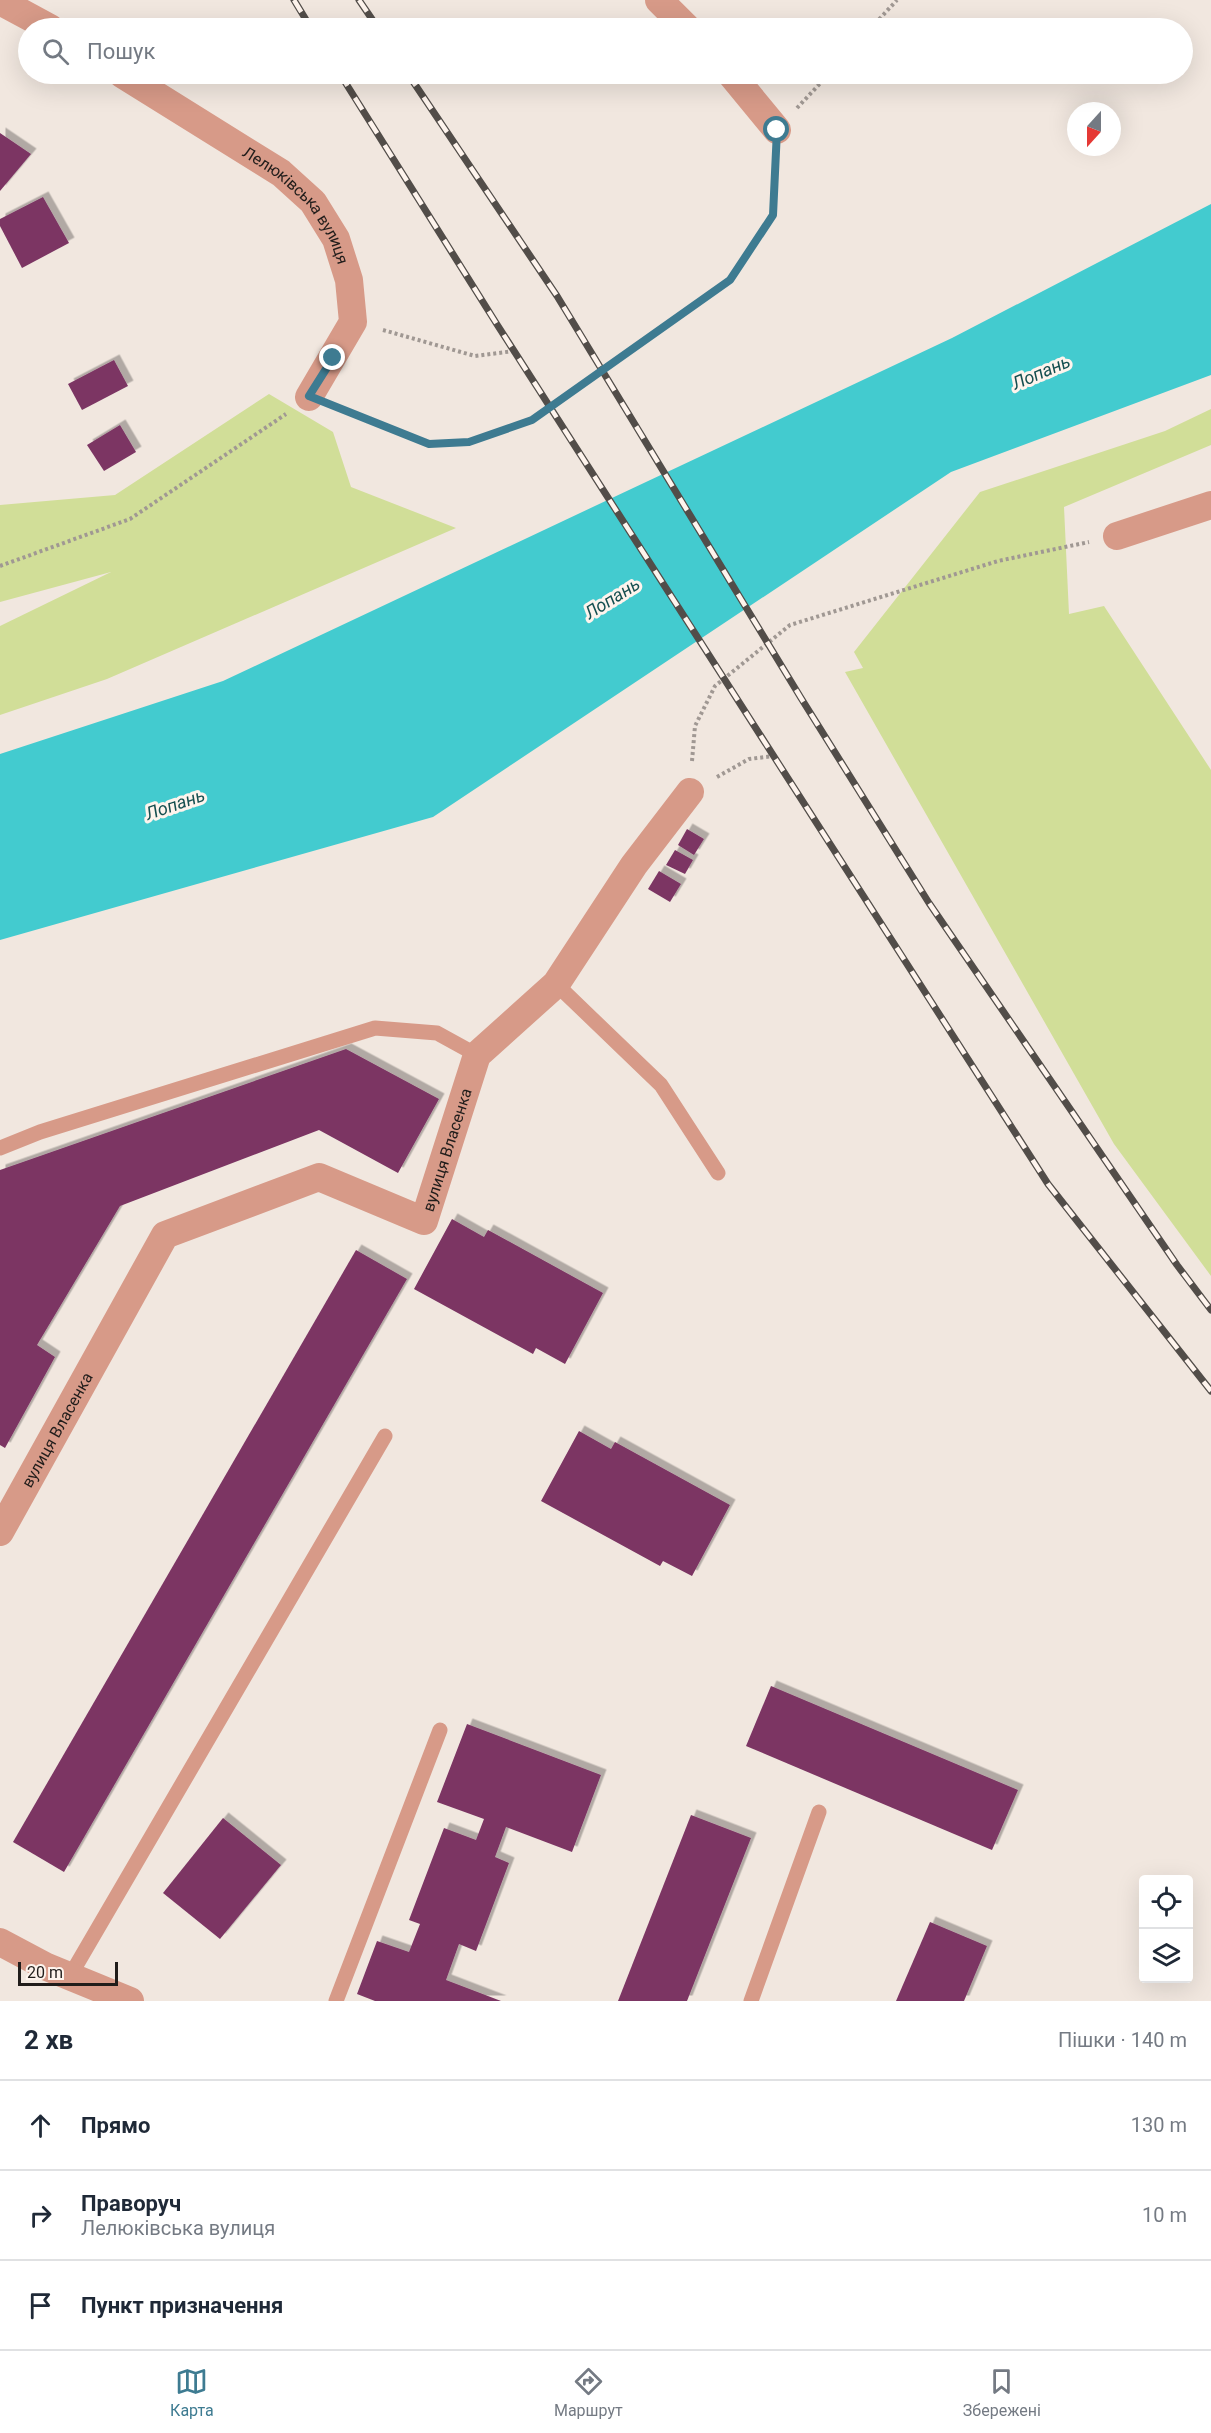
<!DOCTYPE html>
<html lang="uk">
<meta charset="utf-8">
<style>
body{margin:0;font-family:Roboto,sans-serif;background:#f6f6f7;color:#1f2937}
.controls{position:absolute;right:18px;bottom:18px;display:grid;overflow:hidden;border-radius:6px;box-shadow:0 6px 24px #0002}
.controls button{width:54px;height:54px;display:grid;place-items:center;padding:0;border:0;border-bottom:2px solid #e0e1e3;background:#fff;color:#1f2937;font:30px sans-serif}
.compass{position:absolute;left:1067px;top:102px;width:54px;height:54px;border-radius:50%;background:#fff;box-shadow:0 6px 24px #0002;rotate:201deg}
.scale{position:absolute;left:18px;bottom:15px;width:100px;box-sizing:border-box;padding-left:6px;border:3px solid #211d1b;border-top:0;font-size:16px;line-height:21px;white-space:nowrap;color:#211d1b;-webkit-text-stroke:4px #fef4ed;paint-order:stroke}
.stop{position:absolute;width:18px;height:18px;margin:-14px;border:4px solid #3e7b91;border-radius:50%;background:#fff}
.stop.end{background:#3e7b91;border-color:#fff;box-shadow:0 2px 6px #0008}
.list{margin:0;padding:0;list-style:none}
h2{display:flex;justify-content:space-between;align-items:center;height:78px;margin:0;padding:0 24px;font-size:26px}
h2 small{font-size:20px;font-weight:400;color:#747a83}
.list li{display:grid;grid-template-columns:39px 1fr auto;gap:18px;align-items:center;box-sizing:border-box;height:90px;padding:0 24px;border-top:2px solid #e0e1e3}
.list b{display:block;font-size:22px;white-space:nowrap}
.list p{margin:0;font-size:20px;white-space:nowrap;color:#747a83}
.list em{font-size:20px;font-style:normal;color:#747a83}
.icon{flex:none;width:33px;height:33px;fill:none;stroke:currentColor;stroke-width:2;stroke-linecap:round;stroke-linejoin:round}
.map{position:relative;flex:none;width:1211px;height:2001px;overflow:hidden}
.search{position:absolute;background:#fff;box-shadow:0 6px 24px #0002;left:18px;right:18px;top:18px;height:66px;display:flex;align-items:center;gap:15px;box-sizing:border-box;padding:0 21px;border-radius:33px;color:#747a83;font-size:22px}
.sheet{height:348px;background:#fff}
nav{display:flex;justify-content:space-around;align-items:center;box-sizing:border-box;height:84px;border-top:2px solid #e0e1e3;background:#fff;font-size:16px;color:#747a83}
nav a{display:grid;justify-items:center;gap:3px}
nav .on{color:#3e7b91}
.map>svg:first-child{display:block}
</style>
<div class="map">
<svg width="1211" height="2001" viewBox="0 0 1211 2001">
<defs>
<filter id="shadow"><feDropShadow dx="5.5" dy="-5.5" stdDeviation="0" flood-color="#0004"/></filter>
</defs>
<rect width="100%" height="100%" fill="#f1e7df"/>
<!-- green -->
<g fill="#d1de98">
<path d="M269,394L333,432L351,487L456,528L107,679L0,715V626L111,572L0,602V505L115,495Z"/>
<path d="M1211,409V445L1064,507L1069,614L1104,606L1211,770V1276L1114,1144L845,672L863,668L854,652L980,492L1165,431Z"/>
</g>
<!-- water -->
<path fill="#43cbcf" d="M1211,204V375L951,472L433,817L0,940V754L223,681L952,338Z"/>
<!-- building -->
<g fill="#7b3563" filter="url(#shadow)">
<path d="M0,133L31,154L0,191Z"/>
<path d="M43,197L69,243L22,268L0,226V219Z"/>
<path d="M114,360L128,386L82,410L68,384Z"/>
<path d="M120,425L136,452L104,471L87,445Z"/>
<path d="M687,829L704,839L694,855L678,845Z"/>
<path d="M675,850L693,860L685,874L666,865Z"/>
<path d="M659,871L681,884L670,902L648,889Z"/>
<path d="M346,1049L439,1099L398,1173L319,1130L120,1206L37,1345L55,1357L5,1448L0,1445V1170Z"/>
<path d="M452,1219L484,1237L488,1230L603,1293L565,1364L536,1348L533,1354L414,1289Z"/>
<path d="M356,1250L407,1279L64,1872L13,1842Z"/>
<path d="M579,1431L611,1449L615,1442L730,1505L692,1576L663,1561L660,1566L541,1501Z"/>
<path d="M771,1686L1018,1790L992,1850L746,1746Z"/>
<path d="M467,1724L601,1775L572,1852L506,1827L495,1857L509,1863L476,1951L459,1944L446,1980L501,2001H375L357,1994L377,1941L409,1952L420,1924L409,1920L444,1828L476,1840L484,1819L437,1802Z"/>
<path d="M691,1815L751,1838L687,2001H618Z"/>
<path d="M223,1818L281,1865L220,1939L163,1893Z"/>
<path d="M930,1922L987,1946L964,2001H896Z"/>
</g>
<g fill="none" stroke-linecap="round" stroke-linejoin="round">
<!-- path -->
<g stroke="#a09893" stroke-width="4" stroke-dasharray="3 3" stroke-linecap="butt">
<path d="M871,28L897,0"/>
<path d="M797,108L829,74"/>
<path d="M383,330L475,356L514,351"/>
<path d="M339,408L429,444L469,442L532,420L730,280L773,215L776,159"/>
<path d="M0,566L130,519L286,414"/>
<path d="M692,761L695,726L715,686L790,625L998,561L1089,542"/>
<path d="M717,777L749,759L774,756"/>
</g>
<!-- lane -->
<g stroke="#d79a88" stroke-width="15">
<path d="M556,984L661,1085L718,1173"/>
<path d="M0,1148L40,1132L375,1028L437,1033L477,1055"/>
<path d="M70,1976L385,1436"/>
<path d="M336,2001L440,1730"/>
<path d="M751,2001L819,1812"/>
</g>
<!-- street -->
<g stroke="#d79a88" stroke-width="28">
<path d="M659,0L687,28"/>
<path d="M0,1L50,28"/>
<path id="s1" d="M122,74L281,173L313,202L336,239L349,280L353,322L309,397"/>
<path d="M731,74L777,130"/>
<path d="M1117,536L1211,505"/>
<path id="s2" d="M0,1532L165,1235L319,1177L424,1221L477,1055L556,984L634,865L690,792"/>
<path d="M0,1942L47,1967L130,2001"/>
</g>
<defs>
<g id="rail">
<path d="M294,0L311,28"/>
<path d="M359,0L378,28"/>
<path d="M340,74L498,326L1048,1184L1211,1391"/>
<path d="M408,74L557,296L801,698L929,903L1177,1265L1211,1310"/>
</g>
</defs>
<!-- rail casing -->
<use href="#rail" stroke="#524d49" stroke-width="7"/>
<!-- rail -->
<use href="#rail" stroke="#fef4ed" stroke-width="4.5" stroke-dasharray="14" stroke-linecap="butt"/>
</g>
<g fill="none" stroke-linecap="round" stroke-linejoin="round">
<!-- route -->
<path stroke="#3e7b91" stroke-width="8" d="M333,358L309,396L429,444L469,442L532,420L730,280L773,215L777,130"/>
</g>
<g text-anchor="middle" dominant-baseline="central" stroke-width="6" stroke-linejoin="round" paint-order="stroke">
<!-- street labels -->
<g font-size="16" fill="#211d1b" stroke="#fef4ed">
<text stroke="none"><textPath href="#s1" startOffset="222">Лелюківська вулиця</textPath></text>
<text stroke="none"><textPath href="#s2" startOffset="693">вулиця Власенка</textPath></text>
<text stroke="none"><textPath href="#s2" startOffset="117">вулиця Власенка</textPath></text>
</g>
<!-- water labels -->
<g font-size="18" font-style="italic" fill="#154f50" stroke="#fef4ed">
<text transform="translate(1041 372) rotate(-23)">Лопань</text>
<text transform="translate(612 598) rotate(-32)">Лопань</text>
<text transform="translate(175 804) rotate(-19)">Лопань</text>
</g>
</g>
</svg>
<div class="controls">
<button><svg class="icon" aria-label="locate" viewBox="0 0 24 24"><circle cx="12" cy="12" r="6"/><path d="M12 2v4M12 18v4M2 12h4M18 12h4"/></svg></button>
<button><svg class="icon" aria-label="layers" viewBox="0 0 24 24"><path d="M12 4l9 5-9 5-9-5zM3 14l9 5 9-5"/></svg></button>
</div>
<svg class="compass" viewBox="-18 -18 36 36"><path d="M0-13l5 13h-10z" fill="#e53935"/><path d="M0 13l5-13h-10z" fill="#747a83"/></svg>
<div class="scale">20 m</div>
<div class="stop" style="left:777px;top:130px"></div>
<div class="stop end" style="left:333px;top:358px"></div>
<div class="search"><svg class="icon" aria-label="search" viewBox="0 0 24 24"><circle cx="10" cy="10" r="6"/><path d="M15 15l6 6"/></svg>Пошук</div>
</div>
<section class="sheet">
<h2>2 хв<small>Пішки · 140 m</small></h2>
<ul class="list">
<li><svg class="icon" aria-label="ahead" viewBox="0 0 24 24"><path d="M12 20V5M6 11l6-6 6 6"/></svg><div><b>Прямо</b></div><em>130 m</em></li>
<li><svg class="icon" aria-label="right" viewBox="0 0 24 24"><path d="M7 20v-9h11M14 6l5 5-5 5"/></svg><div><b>Праворуч</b><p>Лелюківська вулиця</p></div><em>10 m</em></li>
<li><svg class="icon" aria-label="arrive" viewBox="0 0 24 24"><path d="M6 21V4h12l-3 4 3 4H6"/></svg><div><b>Пункт призначення</b></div></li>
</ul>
</section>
<nav>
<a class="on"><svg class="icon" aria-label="map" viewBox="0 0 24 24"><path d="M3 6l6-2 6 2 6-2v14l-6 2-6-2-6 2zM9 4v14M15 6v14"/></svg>Карта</a>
<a><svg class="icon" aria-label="directions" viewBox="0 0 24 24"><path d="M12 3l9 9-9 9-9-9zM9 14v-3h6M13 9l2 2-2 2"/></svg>Маршрут</a>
<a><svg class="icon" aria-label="saved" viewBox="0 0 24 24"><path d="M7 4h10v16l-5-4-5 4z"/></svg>Збережені</a>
</nav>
